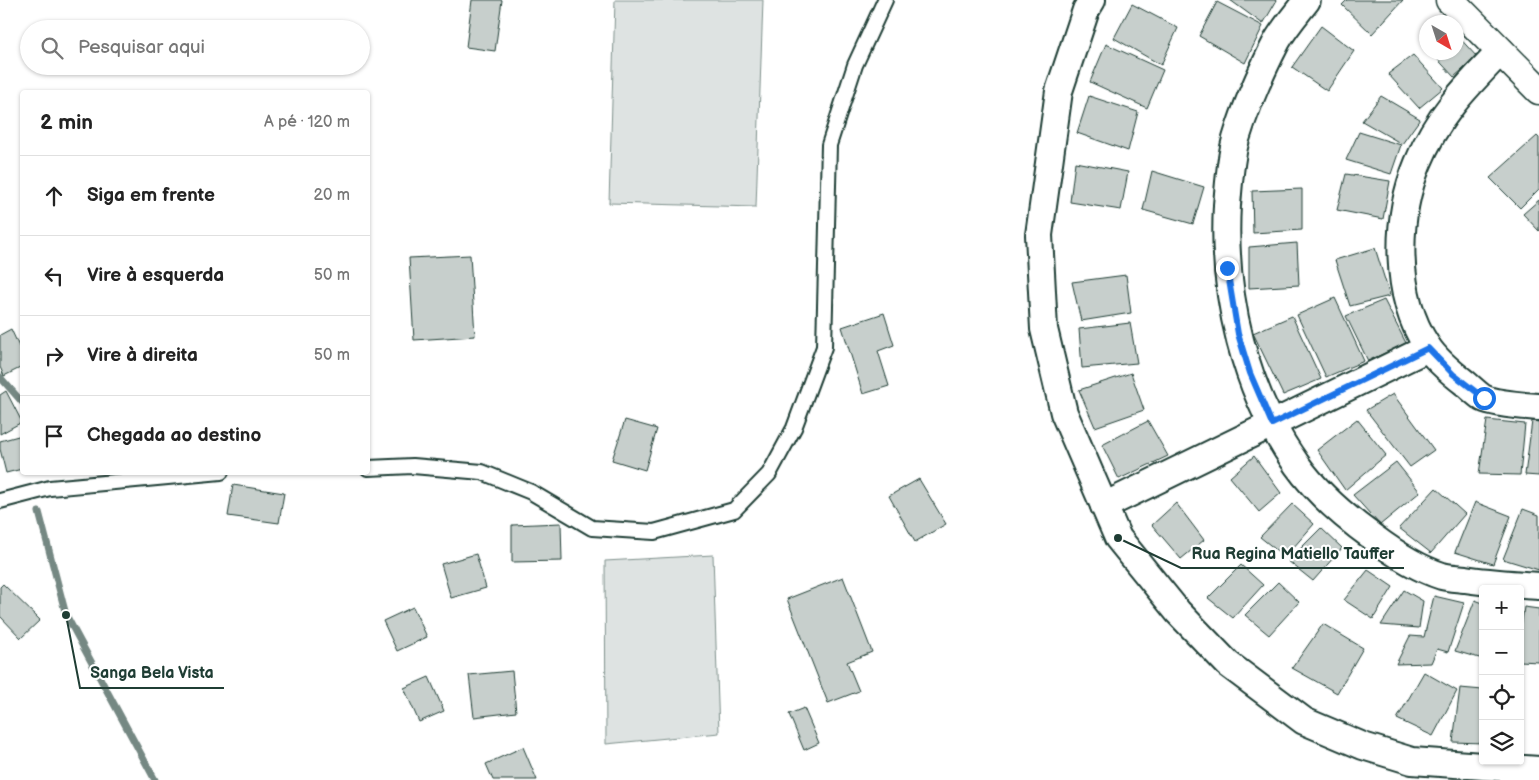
<!DOCTYPE html>
<html lang="pt">
<meta charset="utf-8">
<style>
body{margin:0;font-family:"Balsamiq Sans",sans-serif;background:#f6f6f6;color:#222}
.controls{position:absolute;right:15px;bottom:15px;display:grid;overflow:hidden;border-radius:5px;box-shadow:0 1px 4px #0004}
.controls button{width:45px;height:45px;display:grid;place-items:center;padding:0;border:0;border-bottom:1px solid #e0e0e0;background:#fff;color:#222;font:25px sans-serif}
.compass{position:absolute;left:1419px;top:15px;width:45px;height:45px;border-radius:50%;background:#fff;box-shadow:0 1px 4px #0004;rotate:141deg}
.stop{position:absolute;width:15px;height:15px;margin:-11px;border:4px solid #1a73e8;border-radius:50%;background:#fff}
.stop.end{background:#1a73e8;border-color:#fff;box-shadow:0 1px 5px #0008}
.list{margin:0;padding:0;list-style:none}
h2{display:flex;justify-content:space-between;align-items:center;height:65px;margin:0;padding:0 20px;font-size:21px}
h2 small{font-size:16px;font-weight:400;color:#767676}
.list li{display:grid;grid-template-columns:32px 1fr auto;gap:15px;align-items:center;box-sizing:border-box;height:80px;padding:0 20px;border-top:1px solid #e0e0e0}
.list b{display:block;font-size:19px;white-space:nowrap}
.list em{font-size:16px;font-style:normal;color:#767676}
.icon{flex:none;width:28px;height:28px;fill:none;stroke:currentColor;stroke-width:2;stroke-linecap:round;stroke-linejoin:round}
.map{position:relative;flex:none;width:1539px;height:780px;overflow:hidden}
.search{position:absolute;background:#fff;box-shadow:0 1px 4px #0004;left:20px;top:20px;width:350px;height:55px;display:flex;align-items:center;gap:12px;box-sizing:border-box;padding:0 18px;border-radius:28px;color:#767676;font-size:19px}
.panel{position:absolute;background:#fff;box-shadow:0 1px 4px #0004;left:20px;top:90px;width:350px;height:385px;border-radius:5px}
.map>svg:first-child{display:block}
</style>
<div class="map">
<svg width="1539" height="780" viewBox="0 0 1539 780">
<rect width="100%" height="100%" fill="#fff"/>
<filter id="ink" filterUnits="userSpaceOnUse"><feTurbulence type="fractalNoise" baseFrequency=".02" numOctaves="2"/><feDisplacementMap in="SourceGraphic" scale="10" xChannelSelector="R" yChannelSelector="G"/><feConvolveMatrix kernelMatrix="1 2 1 2 8 2 1 2 1" color-interpolation-filters="sRGB"/></filter>
<g filter="url(#ink)">
<!-- green -->
<g fill="#dee3e2" stroke="#7e908b">
<path d="M615,0H763L756,207L609,203Z"/>
<path d="M713,555L719,733L606,744L605,561Z"/>
</g>
<g fill="none" stroke-linecap="round" stroke-linejoin="round">
<!-- stream -->
<g stroke="#758883" stroke-width="7">
<path d="M0,377L22,402"/>
<path d="M39,512L66,615L155,780"/>
</g>
</g>
<!-- building -->
<g fill="#c7cfcc" stroke="#1f3d34">
<path d="M472,0H502L495,51L466,47Z"/>
<path d="M1230,0H1277L1263,24Z"/>
<path d="M1347,0H1403L1372,34L1342,5Z"/>
<path d="M1217,2L1263,26L1245,63L1199,36Z"/>
<path d="M1132,4L1178,28L1161,65L1114,38Z"/>
<path d="M1321,26L1354,51L1327,91L1292,67Z"/>
<path d="M1456,34L1477,57L1454,77L1431,52H1456Z"/>
<path d="M1106,44L1163,70L1147,108L1090,82Z"/>
<path d="M1413,55L1443,88L1419,108L1388,74Z"/>
<path d="M1089,96L1138,112L1128,151L1077,133Z"/>
<path d="M1381,96L1420,119L1402,144L1362,121Z"/>
<path d="M1359,132L1401,145L1391,174L1346,160Z"/>
<path d="M1537,136L1539,138V189L1520,208L1490,178Z"/>
<path d="M1075,162L1128,172L1121,210L1070,202Z"/>
<path d="M1152,171L1204,187L1193,224L1143,210Z"/>
<path d="M1346,174L1390,181L1383,219L1337,210Z"/>
<path d="M1302,189V230L1253,233L1252,191Z"/>
<path d="M1539,200V231L1523,214Z"/>
<path d="M1297,243L1299,285L1249,288V247Z"/>
<path d="M1375,248L1390,296L1350,306L1335,260Z"/>
<path d="M470,255L475,336L414,340L409,258Z"/>
<path d="M1126,275L1131,313L1081,321L1072,282Z"/>
<path d="M1335,298L1364,361L1326,377L1297,315Z"/>
<path d="M1384,300L1406,343L1368,361L1346,316Z"/>
<path d="M884,313L894,345L878,351L889,386L863,394L842,327Z"/>
<path d="M1292,316L1321,379L1283,395L1253,333Z"/>
<path d="M1130,323L1137,363L1082,368L1079,329Z"/>
<path d="M11,329L22,353V367L4,376L0,367V335Z"/>
<path d="M1131,373L1144,410L1095,427L1079,390Z"/>
<path d="M6,391L22,422L0,434V395Z"/>
<path d="M1393,394L1434,450L1410,467L1366,410Z"/>
<path d="M1357,419L1386,455L1345,490L1317,450Z"/>
<path d="M625,420L657,429L645,470L612,460Z"/>
<path d="M1487,420L1525,424L1520,475L1479,474Z"/>
<path d="M1148,421L1168,456L1119,479L1102,445Z"/>
<path d="M1532,421L1539,422V476L1525,475Z"/>
<path d="M22,435V469L6,473L0,449V441Z"/>
<path d="M1254,456L1281,493L1259,512L1230,477Z"/>
<path d="M1396,462L1420,492L1380,525L1353,495Z"/>
<path d="M919,479L946,524L915,542L889,496Z"/>
<path d="M233,485L284,493L279,523L228,516Z"/>
<path d="M1436,488L1465,514L1431,553L1399,528Z"/>
<path d="M1475,502L1511,516L1493,564L1455,552Z"/>
<path d="M1176,503L1204,540L1181,559L1152,525Z"/>
<path d="M1292,504L1314,524L1285,557L1260,537Z"/>
<path d="M1523,509L1539,515V570L1503,559Z"/>
<path d="M561,523L562,561L512,562V525Z"/>
<path d="M1321,528L1342,548L1313,581L1288,561Z"/>
<path d="M476,554L486,588L451,598L441,564Z"/>
<path d="M1241,565L1263,585L1233,618L1208,598Z"/>
<path d="M1368,570L1393,587L1373,619L1344,600Z"/>
<path d="M843,577L872,652L847,662L859,691L828,703L787,599Z"/>
<path d="M1278,582L1299,602L1269,635L1245,615Z"/>
<path d="M3,584L40,620L21,638L0,616V587Z"/>
<path d="M1404,590L1423,601L1419,628L1381,625Z"/>
<path d="M1434,596L1464,603L1448,652L1437,649L1431,663L1396,664L1410,636L1424,637Z"/>
<path d="M1475,600L1483,603V659L1455,651Z"/>
<path d="M413,607L427,637L397,651L383,621Z"/>
<path d="M1524,607L1539,609V662L1520,661V634Z"/>
<path d="M1323,624L1363,648L1337,693L1292,668Z"/>
<path d="M512,671L516,712L474,717L469,675Z"/>
<path d="M1424,672L1457,691L1433,736L1397,719Z"/>
<path d="M429,677L444,711L419,722L404,688Z"/>
<path d="M1460,688L1483,690V743L1453,742Z"/>
<path d="M804,708L819,743L804,750L789,714Z"/>
<path d="M523,747L537,780H493L486,764Z"/>
</g>
<g fill="none" stroke-linecap="round" stroke-linejoin="round">
<defs>
<g id="lane">
<path d="M368,468L413,466L482,472L531,492L592,528L654,532L734,510L769,474L794,428L824,347L829,145L855,65L885,0"/>
<path d="M0,501L50,488L221,472"/>
</g>
<g id="street">
<path d="M1092,0L1086,10L1059,91L1039,235L1044,329L1064,413L1118,538L1178,612L1228,664L1304,721L1363,746L1412,761L1539,770"/>
<path d="M1307,0C1297,13 1285,27 1277,41C1261,72 1246,106 1236,139C1230,160 1229,183 1227,205C1222,295 1244,391 1297,465C1317,493 1346,518 1374,538C1394,553 1417,568 1442,576C1449,578 1457,578 1465,579C1490,583 1514,584 1539,586"/>
<path d="M1501,51C1466,87 1437,116 1418,163C1395,218 1394,296 1427,346C1436,360 1452,373 1465,383C1471,388 1477,394 1483,398C1495,404 1525,406 1539,407"/>
<path d="M1104,506L1428,348"/>
</g>
<path id="secondary" d="M1450,0L1539,90"/>
</defs>
<!-- lane casing -->
<use href="#lane" stroke="#1f3d34" stroke-width="18"/>
<!-- street casing -->
<use href="#street" stroke="#1f3d34" stroke-width="30"/>
<!-- secondary casing -->
<use href="#secondary" stroke="#1f3d34" stroke-width="31"/>
<!-- lane -->
<use href="#lane" stroke="#fff" stroke-width="14"/>
<!-- street -->
<use href="#street" stroke="#fff" stroke-width="26"/>
<!-- secondary -->
<use href="#secondary" stroke="#fff" stroke-width="28"/>
</g>
</g>
<g fill="none" stroke-linecap="round" stroke-linejoin="round" filter="url(#ink)">
<!-- route -->
<path stroke="#1a73e8" stroke-width="6" d="M1227,268L1238,334L1250,373L1272,424L1428,348L1453,374L1484,398"/>
</g>
<!-- callouts -->
<path fill="none" stroke="#1f3d34" stroke-width="2" d="M1118 538L1181 568H1404M66 615L80 688H224"/>
<g fill="#1f3d34" stroke="#fff" stroke-width="2">
<circle cx="1118" cy="538" r="5"/>
<circle cx="66" cy="615" r="5"/>
</g>
<g font-size="16" text-anchor="middle" font-weight="bold" fill="#1f3d34" stroke="#fff" stroke-width="4" stroke-linejoin="round" paint-order="stroke">
<text x="1293" y="559">Rua Regina Matiello Tauffer</text>
<text x="152" y="678">Sanga Bela Vista</text>
</g>
</svg>
<div class="controls">
<button>+</button>
<button>−</button>
<button><svg class="icon" aria-label="locate" viewBox="0 0 24 24"><circle cx="12" cy="12" r="6"/><path d="M12 2v4M12 18v4M2 12h4M18 12h4"/></svg></button>
<button><svg class="icon" aria-label="layers" viewBox="0 0 24 24"><path d="M12 4l9 5-9 5-9-5zM3 14l9 5 9-5"/></svg></button>
</div>
<svg class="compass" viewBox="-18 -18 36 36"><path d="M0-13l5 13h-10z" fill="#e53935"/><path d="M0 13l5-13h-10z" fill="#767676"/></svg>
<div class="stop" style="left:1484px;top:398px"></div>
<div class="stop end" style="left:1227px;top:268px"></div>
<div class="search"><svg class="icon" aria-label="search" viewBox="0 0 24 24"><circle cx="10" cy="10" r="6"/><path d="M15 15l6 6"/></svg>Pesquisar aqui</div>
<section class="panel">
<h2>2 min<small>A pé · 120 m</small></h2>
<ul class="list">
<li><svg class="icon" aria-label="ahead" viewBox="0 0 24 24"><path d="M12 20V5M6 11l6-6 6 6"/></svg><div><b>Siga em frente</b></div><em>20 m</em></li>
<li><svg class="icon" aria-label="left" viewBox="0 0 24 24"><path d="M17 20v-9H6M10 6l-5 5 5 5"/></svg><div><b>Vire à esquerda</b></div><em>50 m</em></li>
<li><svg class="icon" aria-label="right" viewBox="0 0 24 24"><path d="M7 20v-9h11M14 6l5 5-5 5"/></svg><div><b>Vire à direita</b></div><em>50 m</em></li>
<li><svg class="icon" aria-label="arrive" viewBox="0 0 24 24"><path d="M6 21V4h12l-3 4 3 4H6"/></svg><div><b>Chegada ao destino</b></div></li>
</ul>
</section>
</div>
